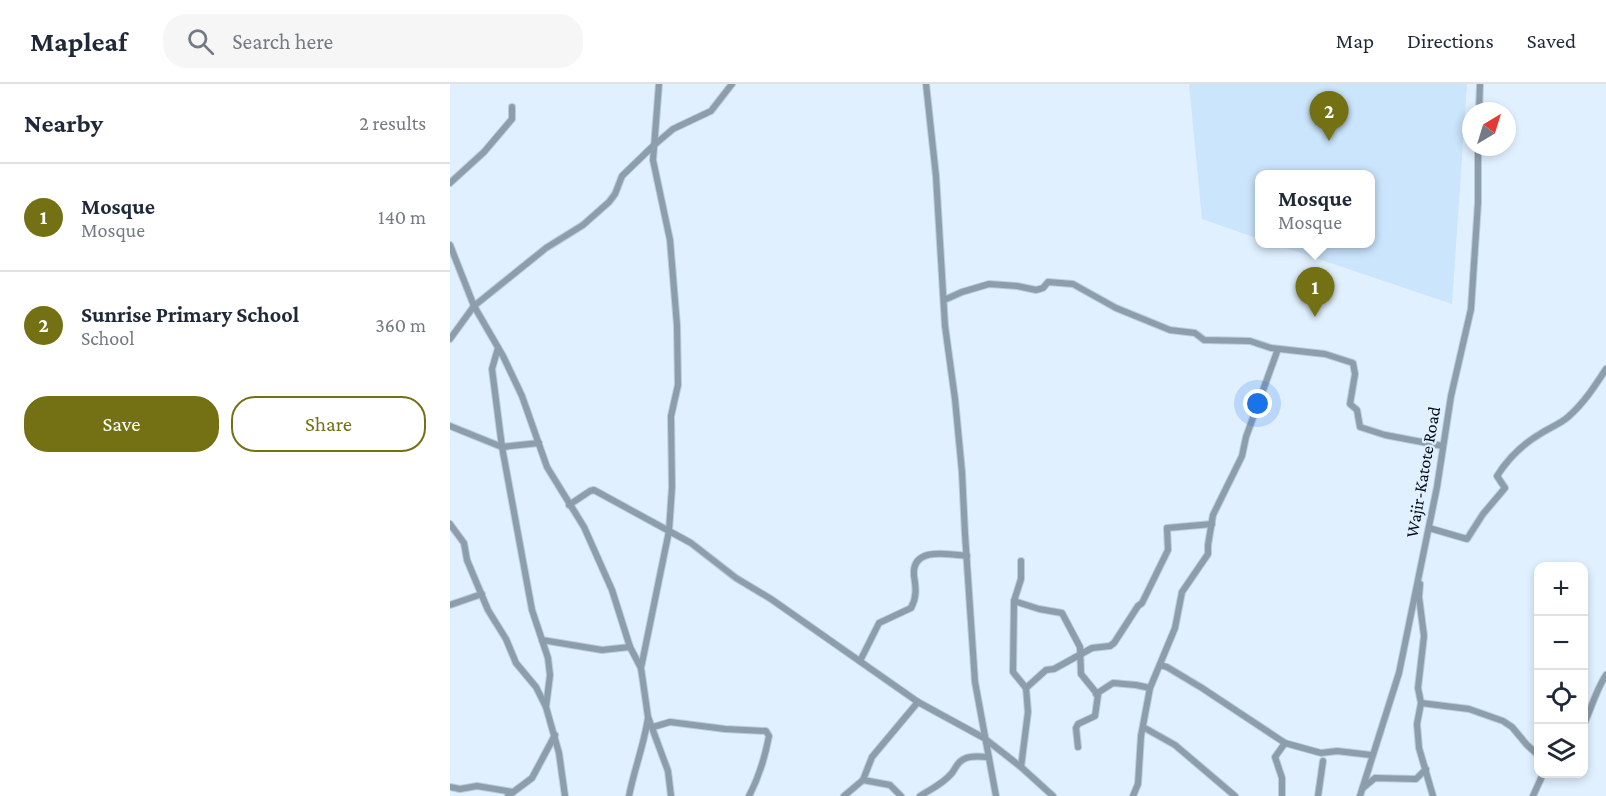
<!DOCTYPE html>
<meta charset="utf-8">
<style>
body{margin:0;font-family:"Crimson Pro",serif;background:#f6f6f7;color:#1f2937}
.controls{position:absolute;right:18px;bottom:18px;display:grid;overflow:hidden;border-radius:12px;box-shadow:0 3px 9px #0003}
.controls button{width:54px;height:54px;display:grid;place-items:center;padding:0;border:0;border-bottom:2px solid #e0e1e3;background:#fff;color:#1f2937;font:30px sans-serif}
.compass{position:absolute;left:1012px;top:18px;width:54px;height:54px;border-radius:50%;background:#fff;box-shadow:0 3px 9px #0003;rotate:38deg}
.you{position:absolute;left:808px;top:320px;width:21px;height:21px;margin:-15px;border:4px solid #fff;border-radius:50%;background:#1a73e8;box-shadow:0 0 0 9px #1a73e833}
.badge{display:grid;place-items:center;width:39px;height:39px;border-radius:50%;background:#737114;color:#fff;font-size:20px;font-weight:700}
.pin{position:absolute;translate:-50% -50px;filter:drop-shadow(0 2px 3px #0008)}
.pin::after{content:'';position:absolute;top:32px;width:21px;height:18px;background:inherit;clip-path:polygon(0 0,100% 0,50% 100%)}
.popup{position:absolute;left:805px;top:86px;width:120px;height:78px;box-sizing:border-box;display:grid;place-content:center;border-radius:12px;background:#fff;filter:drop-shadow(0 2px 4px #0005);font-size:20px;white-space:nowrap;color:#747a83}
.popup b{font-size:22px;color:#1f2937}
.popup::after{content:'';position:absolute;left:50%;top:100%;margin-left:-12px;border:12px solid transparent;border-top-color:#fff}
.list{margin:0;padding:0;list-style:none}
h2{display:flex;justify-content:space-between;align-items:center;height:78px;margin:0;padding:0 24px;font-size:26px}
h2 small{font-size:20px;font-weight:400;color:#747a83}
.list li{display:grid;grid-template-columns:39px 1fr auto;gap:18px;align-items:center;box-sizing:border-box;height:108px;padding:0 24px;border-top:2px solid #e0e1e3}
.list b{display:block;font-size:22px;white-space:nowrap}
.list p{margin:0;font-size:20px;white-space:nowrap;color:#747a83}
.list em{font-size:20px;font-style:normal;color:#747a83}
.actions{display:flex;gap:12px;padding:18px 24px}
.actions a{flex:1;padding:14px 0;border:2px solid #737114;border-radius:24px;text-align:center;font-size:21px;color:#737114}
.actions .main{background:#737114;color:#fff}
.icon{flex:none;width:33px;height:33px;fill:none;stroke:currentColor;stroke-width:2;stroke-linecap:round;stroke-linejoin:round}
.map{position:relative;flex:none;width:1156px;height:712px;overflow:hidden}
header{display:flex;align-items:center;gap:36px;box-sizing:border-box;height:84px;padding:0 30px;background:#fff;border-bottom:2px solid #e0e1e3}
header strong{font-size:28px}
nav{display:flex;gap:33px;margin-inline-start:auto;font-size:21px}
.search{width:420px;height:54px;background:#f6f6f7;display:flex;align-items:center;gap:15px;box-sizing:border-box;padding:0 21px;border-radius:24px;color:#747a83;font-size:22px}
main{display:flex}
aside{flex:1;background:#fff}
.map>svg:first-child{display:block}
</style>
<header>
<strong>Mapleaf</strong>
<div class="search"><svg class="icon" aria-label="search" viewBox="0 0 24 24"><circle cx="10" cy="10" r="6"/><path d="M15 15l6 6"/></svg>Search here</div>
<nav><a>Map</a><a>Directions</a><a>Saved</a></nav>
</header>
<main>
<aside>
<h2>Nearby<small>2 results</small></h2>
<ul class="list">
<li><span class="badge">1</span><div><b>Mosque</b><p>Mosque</p></div><em>140 m</em></li>
<li><span class="badge">2</span><div><b>Sunrise Primary School</b><p>School</p></div><em>360 m</em></li>
</ul>
<div class="actions"><a class="main">Save</a><a>Share</a></div>
</aside>
<div class="map">
<svg width="1156" height="712" viewBox="0 0 1156 712">
<rect width="100%" height="100%" fill="#e0f0ff"/>
<!-- built -->
<path fill="#cbe5fd" d="M739,0H1017L1002,220L824,160H920V91H810L809,155L752,135Z"/>
<g fill="none" stroke-linecap="round" stroke-linejoin="round">
<defs>
<g id="minor">
<path d="M476,0L486,92L495,242L505,315L512,388L515,450L525,598L546,712"/>
<path d="M1029,27L1030,0"/>
<path d="M0,99L34,68L62,35V23"/>
<path d="M0,161L24,222L53,272L72,312L97,383L134,443L162,506L180,563L191,584L198,633L218,687L221,712"/>
<path d="M494,216L512,208L539,200L567,202L586,206L593,204L598,198L623,200L666,224L720,246L745,249L754,256L800,257L821,264L875,270L903,279L905,290L900,320L907,326L910,343L935,351L993,362"/>
<path d="M0,255L24,222L96,164L133,141L159,118L165,110L172,92L203,62L223,45L261,27L282,0"/>
<path d="M48,264L42,285L52,363L82,526L98,574L100,591L96,623L109,669L115,712"/>
<path d="M0,342L52,363L89,359"/>
<path d="M119,421L140,407L144,406L241,459L286,494L321,515L468,618L534,654L571,683L603,712"/>
<path d="M0,440L14,459L17,476L38,526L56,555L66,579L86,603L96,623"/>
<path d="M979,444L1017,455L1033,430L1055,404L1047,392C1057,376 1073,360 1090,350C1099,344 1110,340 1118,333C1134,319 1145,302 1156,285"/>
<path d="M970,500L969,513L974,552L968,604L971,619L967,640L969,664L983,712"/>
<path d="M564,517L589,525L612,529L630,563L631,590L648,611L645,632L628,640L626,644L628,663"/>
<path d="M0,521L32,510"/>
<path d="M92,556L152,566L180,563"/>
<path d="M410,577L429,539L461,524C467,513 466,504 464,492C461,462 499,470 517,472"/>
<path d="M710,581L717,583L752,604L835,659L871,669L887,667L921,671"/>
<path d="M191,584L219,447L222,403L221,332L228,301L227,241L220,156L203,76L209,0"/>
<path d="M576,604L596,586L604,585L642,564L660,562L664,559L688,522L692,519L718,466L717,444L762,440"/>
<path d="M646,610L663,599L686,601L700,604"/>
<path d="M971,619L1019,625L1053,637L1062,643L1077,661L1088,671"/>
<path d="M1134,640C1142,623 1146,606 1156,591"/>
<path d="M203,643L220,638L275,645L316,647L319,652C315,673 309,693 299,712"/>
<path d="M693,643L725,661L785,712"/>
<path d="M571,683L578,628L576,604L563,588L564,517L571,495V477"/>
<path d="M413,696L440,701L451,712"/>
<path d="M0,703L10,705L27,702L63,708"/>
<path d="M913,704L925,694L966,695L976,685"/>
<path d="M58,712L82,694L105,651"/>
<path d="M179,712C184,686 194,661 198,634"/>
<path d="M394,712L413,696L422,673L468,618"/>
<path d="M470,712C481,705 493,700 502,689C506,684 507,678 514,675C521,671 531,673 538,673"/>
<path d="M683,712L688,700L691,652L700,604L725,544L732,508L758,470V461L763,431L792,372L796,353L828,265"/>
<path d="M832,712V694L825,673L835,659"/>
<path d="M868,712L873,677"/>
<path d="M910,712L949,589L987,403L1001,312L1021,225L1028,119V63"/>
<path d="M1083,712L1093,690"/>
</g>
</defs>
<!-- minor casing -->
<use href="#minor" stroke="#bdccda" stroke-width="8"/>
<!-- minor -->
<use href="#minor" stroke="#8c9dac" stroke-width="6"/>
</g>
<g text-anchor="middle" dominant-baseline="central" stroke-width="4.5" stroke-linejoin="round" paint-order="stroke">
<!-- street labels -->
<g font-size="18" fill="#050d15" stroke="#e0f0ff">
<text transform="translate(973 388) rotate(-80)">Wajir-Katote Road</text>
</g>
</g>
</svg>
<div class="controls">
<button>+</button>
<button>−</button>
<button><svg class="icon" aria-label="locate" viewBox="0 0 24 24"><circle cx="12" cy="12" r="6"/><path d="M12 2v4M12 18v4M2 12h4M18 12h4"/></svg></button>
<button><svg class="icon" aria-label="layers" viewBox="0 0 24 24"><path d="M12 4l9 5-9 5-9-5zM3 14l9 5 9-5"/></svg></button>
</div>
<svg class="compass" viewBox="-18 -18 36 36"><path d="M0-13l5 13h-10z" fill="#e53935"/><path d="M0 13l5-13h-10z" fill="#747a83"/></svg>
<div class="you"></div>
<div class="pin badge" style="left:865px;top:233px">1</div>
<div class="popup"><b>Mosque</b>Mosque</div>
<div class="pin badge" style="left:879px;top:57px">2</div>
</div>
</main>
